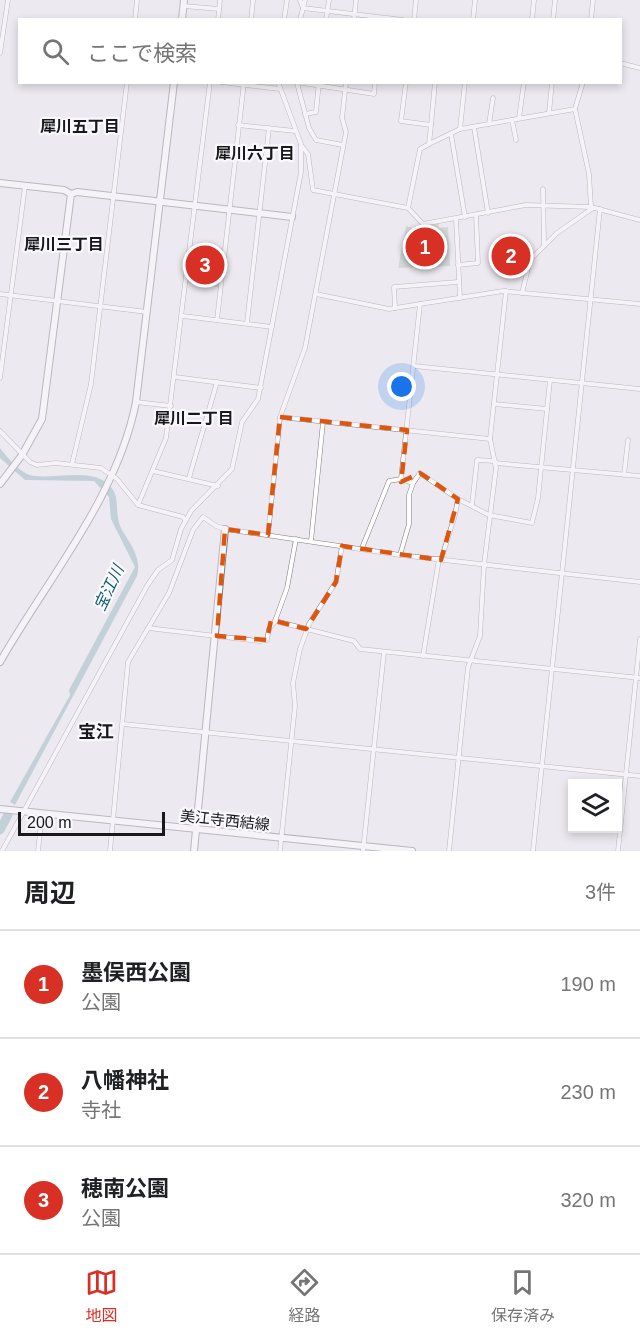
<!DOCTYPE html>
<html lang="ja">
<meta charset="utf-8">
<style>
body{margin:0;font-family:Arial,"Noto Sans JP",sans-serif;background:#f2f2f2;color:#202124}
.controls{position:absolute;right:18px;bottom:18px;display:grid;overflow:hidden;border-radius:0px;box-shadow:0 3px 9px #0003}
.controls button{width:54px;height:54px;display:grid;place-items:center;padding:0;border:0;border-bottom:2px solid #e0e0e0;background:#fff;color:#202124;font:30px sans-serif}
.scale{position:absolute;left:18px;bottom:15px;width:147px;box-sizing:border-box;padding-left:6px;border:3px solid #18181a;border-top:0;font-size:16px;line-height:21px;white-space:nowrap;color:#18181a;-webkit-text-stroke:4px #f9f8fd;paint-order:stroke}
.you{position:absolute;left:402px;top:387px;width:21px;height:21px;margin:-15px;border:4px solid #fff;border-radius:50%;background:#1a73e8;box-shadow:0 0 0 9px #1a73e833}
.badge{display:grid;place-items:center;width:39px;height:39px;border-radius:50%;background:#d93025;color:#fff;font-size:20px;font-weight:700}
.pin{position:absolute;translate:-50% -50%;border:3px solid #fff;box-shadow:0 2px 6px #0006}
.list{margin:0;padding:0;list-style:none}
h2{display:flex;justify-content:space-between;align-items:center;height:78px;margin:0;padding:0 24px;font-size:26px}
h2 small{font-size:20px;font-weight:400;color:#757577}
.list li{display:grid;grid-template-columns:39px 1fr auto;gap:18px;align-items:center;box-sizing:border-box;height:108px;padding:0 24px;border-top:2px solid #e0e0e0}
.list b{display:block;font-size:22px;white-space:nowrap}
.list p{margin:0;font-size:20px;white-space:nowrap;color:#757577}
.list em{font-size:20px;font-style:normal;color:#757577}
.icon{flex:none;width:33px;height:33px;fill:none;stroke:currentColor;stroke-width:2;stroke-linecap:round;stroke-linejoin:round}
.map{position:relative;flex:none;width:640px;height:851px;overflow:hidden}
.search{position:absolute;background:#fff;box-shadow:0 3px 9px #0003;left:18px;right:18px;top:18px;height:66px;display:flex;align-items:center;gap:15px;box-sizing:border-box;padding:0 21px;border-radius:0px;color:#757577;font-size:22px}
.sheet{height:402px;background:#fff}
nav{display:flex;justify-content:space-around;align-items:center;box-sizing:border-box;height:84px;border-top:2px solid #e0e0e0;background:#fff;font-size:16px;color:#757577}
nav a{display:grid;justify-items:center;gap:3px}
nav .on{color:#d93025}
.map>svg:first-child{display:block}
</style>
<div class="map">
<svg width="640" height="851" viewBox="0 0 640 851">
<rect width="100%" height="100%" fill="#eceaf0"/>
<!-- green -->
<g fill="#b4cabe">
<path d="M438,223L439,228L448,227L450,266L398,268L406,226L417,229Z"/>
<path d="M193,245L222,248L218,287L188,283Z"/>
</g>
<!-- water -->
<path fill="#8eb3ba" d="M0,448C8,458 21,475 35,476C58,479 98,466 113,490C120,501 114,515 122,530C131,545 142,559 137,576L15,805L10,802L70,695L69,690L135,567L111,519L109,497L94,481L25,480L0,458Z"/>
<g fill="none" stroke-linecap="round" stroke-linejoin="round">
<!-- river -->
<path stroke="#8eb3ba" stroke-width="9" d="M0,830L8,815"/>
<defs>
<g id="street">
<path d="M300,0L303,8L305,0"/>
<path d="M184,6L219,9"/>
<path d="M135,20L137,0"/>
<path d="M218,20L220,0"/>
<path d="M251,20L253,0"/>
<path d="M284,20L287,0"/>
<path d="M300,20L303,8L403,20"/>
<path d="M326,20L329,0"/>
<path d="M354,20L356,0"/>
<path d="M414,20L416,0"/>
<path d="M473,20L475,0"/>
<path d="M532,20L534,0"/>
<path d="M553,20L555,0"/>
<path d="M591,20L593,0"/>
<path d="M0,53L8,0"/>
<path d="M620,63L640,68"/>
<path d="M221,82L280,89"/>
<path d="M296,82L374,94L375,82"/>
<path d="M406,82L401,121L431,125L429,144L460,129L575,109"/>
<path d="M583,82L575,109L589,174L591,207"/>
<path d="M297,83L309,128L316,140L343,145"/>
<path d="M549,113L552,82"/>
<path d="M305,114L316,112L319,82"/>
<path d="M519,118L524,82"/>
<path d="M512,120L516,140"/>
<path d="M489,124L493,98"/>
<path d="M238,125L295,131"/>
<path d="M431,125L435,82"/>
<path d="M474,127L488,213"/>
<path d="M460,129L465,82"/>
<path d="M451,134L465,217"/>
<path d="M301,145L308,154L313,190L408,208L423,224L526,205L591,207L640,220"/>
<path d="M543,189L544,245"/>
<path d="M408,208L420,149L429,144"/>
<path d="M456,219L460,298"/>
<path d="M458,265L478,263L476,215"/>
<path d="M522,293L530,260L557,233L593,208"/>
<path d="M0,294L147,312"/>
<path d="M316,294L389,309L420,304"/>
<path d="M395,308L394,287L458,282"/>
<path d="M183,316L272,327"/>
<path d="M217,320L244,82"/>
<path d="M247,323L269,128"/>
<path d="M414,366L640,389"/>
<path d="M175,377L261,388"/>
<path d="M0,378L25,186"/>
<path d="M136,402L171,406"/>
<path d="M494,404L547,409"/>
<path d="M280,417L490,439"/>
<path d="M0,431L30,462L37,465L56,463L101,468L117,479L138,505L183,517L185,520"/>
<path d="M495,463L640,476"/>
<path d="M72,464L91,384L127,82"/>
<path d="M153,471L218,486"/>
<path d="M624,475L628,440"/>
<path d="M189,478L217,382"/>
<path d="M401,479L420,304L503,291L640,304"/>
<path d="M138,505L166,438L210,82"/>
<path d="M472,505L477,460L495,461"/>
<path d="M268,535L280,417L305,348L346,132L342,118L346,82"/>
<path d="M311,541L323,422"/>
<path d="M362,548L389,481L401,479L413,483L420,473L458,499L489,515L532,523L538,498L550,380"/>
<path d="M400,555L409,524V495L413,483"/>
<path d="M441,560L455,515L458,499"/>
<path d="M275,621L287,588L296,539"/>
<path d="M148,628L259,641L267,640L269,629L275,621L354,641L360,649L640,678"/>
<path d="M423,656L439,559"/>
<path d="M123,724L640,776"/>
<path d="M2,851L147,586L158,570L172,560L181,529L191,511L232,469L242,422L258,399L301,172V144L278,82"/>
<path d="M38,851L42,814"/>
<path d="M110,851L128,662L169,593L193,530L203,517L216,526L225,529L400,555L640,582"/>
<path d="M280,851L295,706L293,683L300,649L309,624L336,582L342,546"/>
<path d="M363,851L384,652"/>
<path d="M449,851L468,667L480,636L484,565L496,468L490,439L506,291"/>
<path d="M533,851L600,209"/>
<path d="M618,851L640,639"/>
</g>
<g id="secondary">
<path d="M182,20L184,0"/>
<path d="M0,183L64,190L71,194"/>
<path d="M0,484L22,455L42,419L71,194L77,192L292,217"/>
<path d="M0,662C48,578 117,498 136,402L174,82"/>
<path d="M0,809L412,851"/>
<path d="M194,851L225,529"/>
</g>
</defs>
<!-- street casing -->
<use href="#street" stroke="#7d7c81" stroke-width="5"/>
<!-- secondary casing -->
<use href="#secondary" stroke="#7d7c81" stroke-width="8"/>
<!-- street -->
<use href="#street" stroke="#fff" stroke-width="4"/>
<!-- secondary -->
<use href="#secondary" stroke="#fff" stroke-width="6"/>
</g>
<!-- marked area -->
<path d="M0 0H640V851H0ZM280,417L407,430L401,482L420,473L458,499L441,560L342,546L336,582L306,629L271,620L267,640L217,636L225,529L268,535Z" fill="#eceaf0" fill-opacity=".55" fill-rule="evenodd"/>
<path fill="none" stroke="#de560d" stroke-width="4.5" stroke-dasharray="12 8" stroke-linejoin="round" d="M280,417L407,430L401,482L420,473L458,499L441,560L342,546L336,582L306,629L271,620L267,640L217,636L225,529L268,535Z"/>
<g text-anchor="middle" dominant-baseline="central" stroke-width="4.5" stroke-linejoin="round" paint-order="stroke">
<!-- street labels -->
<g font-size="15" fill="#18181a" stroke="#f9f8fd">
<text transform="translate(225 820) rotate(6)">美江寺西結線</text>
</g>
<!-- neighbourhood labels -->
<g font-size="16" font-weight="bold" fill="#18181a" stroke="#f9f8fd">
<text x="80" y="126">犀川五丁目</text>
<text x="255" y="153">犀川六丁目</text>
<text x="64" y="244">犀川三丁目</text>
<text x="194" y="418">犀川二丁目</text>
</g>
<!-- water labels -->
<g font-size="16" font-style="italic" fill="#095964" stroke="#f9f8fd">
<text transform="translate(109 588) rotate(-65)">宝江川</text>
</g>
<!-- quarter labels -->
<g font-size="18" font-weight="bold" fill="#18181a" stroke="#f9f8fd">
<text x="96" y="732">宝江</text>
</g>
</g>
</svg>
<div class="controls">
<button><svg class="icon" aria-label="layers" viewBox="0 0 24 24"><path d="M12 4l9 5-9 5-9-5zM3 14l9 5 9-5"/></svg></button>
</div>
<div class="scale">200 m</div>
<div class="you"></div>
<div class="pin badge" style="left:425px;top:247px">1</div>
<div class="pin badge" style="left:511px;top:256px">2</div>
<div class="pin badge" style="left:205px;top:265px">3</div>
<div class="search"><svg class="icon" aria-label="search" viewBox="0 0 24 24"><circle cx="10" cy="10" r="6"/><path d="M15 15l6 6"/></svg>ここで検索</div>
</div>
<section class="sheet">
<h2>周辺<small>3件</small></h2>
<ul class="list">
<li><span class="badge">1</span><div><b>墨俣西公園</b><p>公園</p></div><em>190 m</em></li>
<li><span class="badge">2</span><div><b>八幡神社</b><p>寺社</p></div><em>230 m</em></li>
<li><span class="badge">3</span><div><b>穂南公園</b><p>公園</p></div><em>320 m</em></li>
</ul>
</section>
<nav>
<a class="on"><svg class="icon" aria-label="map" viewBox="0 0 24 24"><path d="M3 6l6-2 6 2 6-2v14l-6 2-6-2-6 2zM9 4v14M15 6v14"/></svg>地図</a>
<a><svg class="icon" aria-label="directions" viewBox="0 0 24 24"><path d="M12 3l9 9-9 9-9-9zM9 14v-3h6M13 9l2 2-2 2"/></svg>経路</a>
<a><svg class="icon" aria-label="saved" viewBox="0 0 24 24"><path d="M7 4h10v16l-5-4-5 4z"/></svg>保存済み</a>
</nav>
